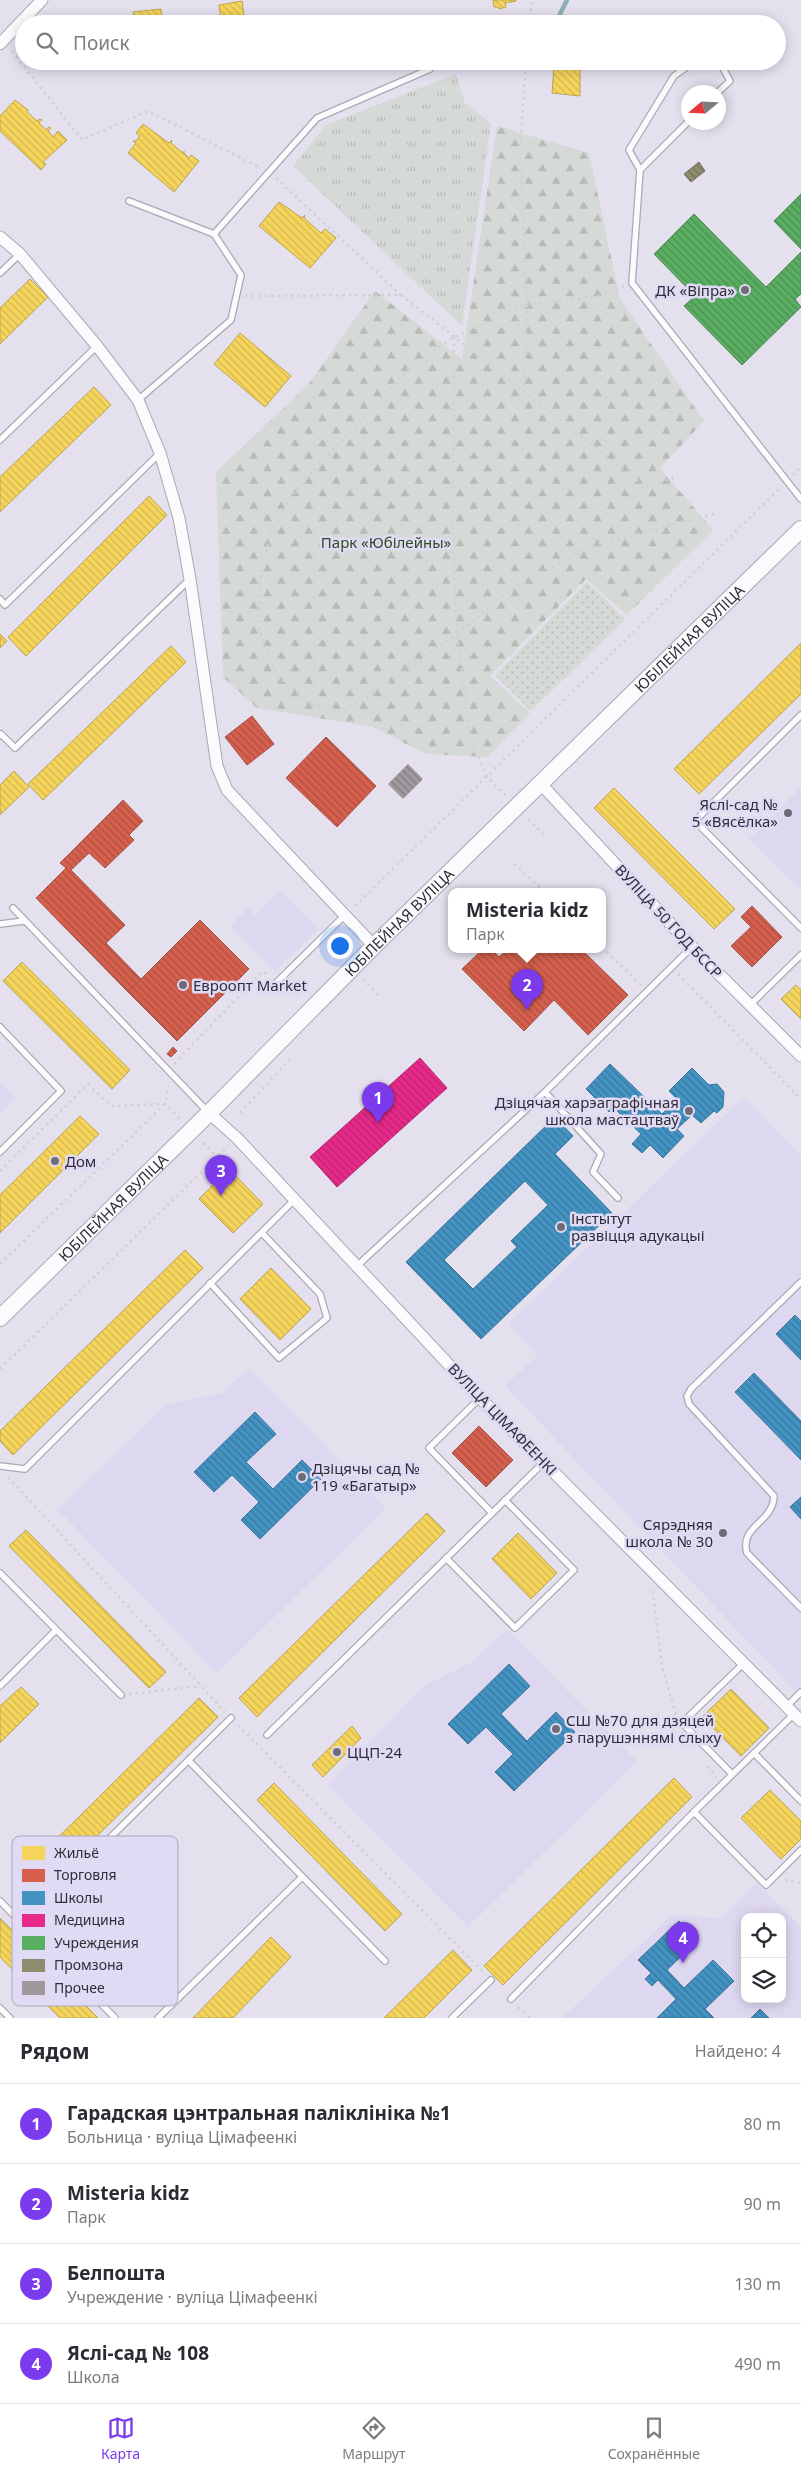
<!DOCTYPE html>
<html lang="ru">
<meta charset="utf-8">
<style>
body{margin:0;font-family:"Noto Sans",sans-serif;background:#f7f7f7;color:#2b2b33}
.controls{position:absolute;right:15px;bottom:15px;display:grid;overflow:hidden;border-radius:10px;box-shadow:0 2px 12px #0003}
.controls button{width:45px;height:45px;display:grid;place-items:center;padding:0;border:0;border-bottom:1px solid #e1e1e2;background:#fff;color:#2b2b33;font:25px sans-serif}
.compass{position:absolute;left:681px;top:85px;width:45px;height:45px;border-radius:50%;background:#fff;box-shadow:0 2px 12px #0003;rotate:251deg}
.you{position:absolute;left:339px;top:945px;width:18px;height:18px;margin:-12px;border:4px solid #fff;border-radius:50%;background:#1a73e8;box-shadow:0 0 0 8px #1a73e833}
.badge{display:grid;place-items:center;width:32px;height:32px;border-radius:50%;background:#7c3aed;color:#fff;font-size:16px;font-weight:700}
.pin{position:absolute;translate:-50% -41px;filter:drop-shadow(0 1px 2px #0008)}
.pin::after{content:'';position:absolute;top:26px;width:18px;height:15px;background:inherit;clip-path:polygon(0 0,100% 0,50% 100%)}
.popup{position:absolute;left:448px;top:888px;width:158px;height:65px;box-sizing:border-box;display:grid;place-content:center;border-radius:10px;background:#fff;filter:drop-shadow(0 1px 4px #0005);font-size:16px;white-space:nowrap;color:#7c7c81}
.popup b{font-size:19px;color:#2b2b33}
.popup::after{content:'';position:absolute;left:50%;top:100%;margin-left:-10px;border:10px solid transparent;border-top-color:#fff}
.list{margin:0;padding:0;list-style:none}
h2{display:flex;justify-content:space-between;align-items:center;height:65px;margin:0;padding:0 20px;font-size:21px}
h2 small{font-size:16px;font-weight:400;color:#7c7c81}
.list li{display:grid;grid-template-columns:32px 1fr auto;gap:15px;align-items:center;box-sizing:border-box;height:80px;padding:0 20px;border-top:1px solid #e1e1e2}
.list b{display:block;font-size:19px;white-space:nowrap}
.list p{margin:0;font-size:16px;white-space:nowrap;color:#7c7c81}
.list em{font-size:16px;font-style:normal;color:#7c7c81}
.icon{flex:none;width:28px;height:28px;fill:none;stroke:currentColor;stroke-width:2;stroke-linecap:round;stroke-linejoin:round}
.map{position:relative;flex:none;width:801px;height:2018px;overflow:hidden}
.search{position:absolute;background:#fff;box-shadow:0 2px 12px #0003;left:15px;right:15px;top:15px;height:55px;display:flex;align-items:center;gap:12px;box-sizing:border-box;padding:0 18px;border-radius:28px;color:#7c7c81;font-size:19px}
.sheet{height:385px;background:#fff}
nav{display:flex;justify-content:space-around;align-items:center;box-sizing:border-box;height:70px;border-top:1px solid #e1e1e2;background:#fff;font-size:14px;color:#7c7c81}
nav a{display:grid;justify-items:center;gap:2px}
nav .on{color:#7c3aed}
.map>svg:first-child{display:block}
</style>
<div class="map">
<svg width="801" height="2018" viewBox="0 0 801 2018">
<defs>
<pattern id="grass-tufts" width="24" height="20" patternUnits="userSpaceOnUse" patternTransform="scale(1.25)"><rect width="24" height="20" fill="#d5dad6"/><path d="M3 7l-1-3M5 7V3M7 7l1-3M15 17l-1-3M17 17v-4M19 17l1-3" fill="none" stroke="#b7bbb8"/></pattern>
<pattern id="forest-firs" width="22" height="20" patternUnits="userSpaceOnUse" patternTransform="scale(1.25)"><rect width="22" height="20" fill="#d5dad6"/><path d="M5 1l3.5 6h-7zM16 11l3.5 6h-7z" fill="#b7bbb8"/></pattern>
<pattern id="park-dots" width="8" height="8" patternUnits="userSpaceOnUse" patternTransform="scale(1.25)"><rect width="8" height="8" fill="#d5dad6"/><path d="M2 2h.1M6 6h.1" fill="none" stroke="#b7bbb8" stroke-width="1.8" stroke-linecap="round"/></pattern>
<pattern id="homes-back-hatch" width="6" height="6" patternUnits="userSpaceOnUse" patternTransform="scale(1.25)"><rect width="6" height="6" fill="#f6d55c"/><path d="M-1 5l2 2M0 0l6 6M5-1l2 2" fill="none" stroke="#d3b751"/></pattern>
<pattern id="shops-back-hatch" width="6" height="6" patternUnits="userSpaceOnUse" patternTransform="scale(1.25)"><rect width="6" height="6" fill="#d6604d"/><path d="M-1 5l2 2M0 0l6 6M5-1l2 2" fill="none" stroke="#ae5041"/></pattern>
<pattern id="schools-back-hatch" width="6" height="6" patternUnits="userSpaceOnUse" patternTransform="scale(1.25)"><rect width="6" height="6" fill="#4393c3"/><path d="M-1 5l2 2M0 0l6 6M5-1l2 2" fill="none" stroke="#38789f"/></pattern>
<pattern id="health-back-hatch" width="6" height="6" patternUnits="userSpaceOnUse" patternTransform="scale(1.25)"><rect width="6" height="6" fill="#e7298a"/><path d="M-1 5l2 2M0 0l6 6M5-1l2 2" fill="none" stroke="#bc2472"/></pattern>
<pattern id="public-back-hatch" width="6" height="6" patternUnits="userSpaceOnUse" patternTransform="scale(1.25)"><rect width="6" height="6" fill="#5aae61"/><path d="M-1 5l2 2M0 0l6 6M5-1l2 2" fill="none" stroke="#4b8e51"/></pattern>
<pattern id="industry-back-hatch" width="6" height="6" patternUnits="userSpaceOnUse" patternTransform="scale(1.25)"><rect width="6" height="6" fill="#8c8c6e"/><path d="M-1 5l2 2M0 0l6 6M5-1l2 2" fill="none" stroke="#73735b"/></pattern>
<pattern id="building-back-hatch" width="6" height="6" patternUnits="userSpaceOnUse" patternTransform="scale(1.25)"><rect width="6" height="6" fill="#9f999e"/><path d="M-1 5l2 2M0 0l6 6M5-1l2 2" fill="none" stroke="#827d82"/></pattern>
</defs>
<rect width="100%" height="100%" fill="#e4e0ee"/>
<!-- built -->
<g fill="#ded7f0" fill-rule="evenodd">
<path d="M801,787V890L749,839Z"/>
<path d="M280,890L318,929L275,971L230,926L248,908L255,915Z"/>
<path d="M0,1083L16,1098L0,1113Z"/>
<path d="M744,1097L801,1155V1697L505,1386L538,1355L508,1324Z"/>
<path d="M249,1368L386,1508L217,1673L58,1510L165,1405L222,1393Z"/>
<path d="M507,1630L637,1761L468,1927L328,1785L424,1686L469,1664Z"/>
<path d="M757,1883L801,1927V2018H562L672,1915L721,1918ZM745,1917H782V1999H745Z"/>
</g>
<!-- grass -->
<path fill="url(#grass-tufts)" d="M456,74L465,103L491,123L462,326L293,166L326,125Z"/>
<!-- forest -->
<path fill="url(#forest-firs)" d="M497,126L589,153L620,299L704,421L660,468L713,530L627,615L586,579L490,676L530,713L487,757L426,754L373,727L257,708L223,677L216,472L308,385L375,291L462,359Z"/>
<!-- park -->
<path fill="url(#park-dots)" d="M587,582L625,619L531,711L495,675Z"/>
<!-- homes -->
<g fill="url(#homes-back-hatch)" stroke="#bba351">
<path d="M493,0H516V1L505,3L506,7L499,9L498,7H494Z"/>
<path d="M242,1L244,15L221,20L219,5Z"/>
<path d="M161,9L162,24H135L133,12Z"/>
<path d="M85,18L87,24H70Z"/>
<path d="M554,66L580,69V96L552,93Z"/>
<path d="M15,100L28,110L27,112L37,121L40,119L42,120L39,123L46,130L49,127L51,128L48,131L53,137L58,131L67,140L43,162L46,164L41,170L0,131V116Z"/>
<path d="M143,124L169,143L172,140L171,143L183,153L184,151V153L189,158L191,155L199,161L174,192L128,153L136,143L133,141H136L140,136L136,133Z"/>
<path d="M279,202L302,218L305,215L304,218L321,233L325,229L336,238L310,268L259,226Z"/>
<path d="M30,279L48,297L0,344V308Z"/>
<path d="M240,333L291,376L265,407L214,364Z"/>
<path d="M94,387L111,405L0,512V477Z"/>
<path d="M149,496L167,515L26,656L8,637Z"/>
<path d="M0,634L7,641L0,648Z"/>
<path d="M801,643V694L699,794L674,769Z"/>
<path d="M171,646L186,662L43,800L28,784Z"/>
<path d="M14,771L29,787L0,815V785Z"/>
<path d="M614,788L735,909L714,929L594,808Z"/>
<path d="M22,962L130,1070L112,1089L3,981Z"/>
<path d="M796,985L801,990V1019L781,999Z"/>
<path d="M80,1116L99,1134L0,1233V1195Z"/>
<path d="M229,1169L263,1204L233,1233L199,1199Z"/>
<path d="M185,1250L203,1268L13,1455L0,1441V1431Z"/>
<path d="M271,1268L311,1309L280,1340L240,1299Z"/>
<path d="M427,1513L445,1531L257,1717L239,1698Z"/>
<path d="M26,1530L166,1672L149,1688L9,1546Z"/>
<path d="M518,1533L557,1573L531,1599L492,1559Z"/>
<path d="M21,1687L39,1704L0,1743V1706Z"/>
<path d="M731,1689L769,1728L741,1756L702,1717Z"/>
<path d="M199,1698L218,1717L31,1901L13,1882Z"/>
<path d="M352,1726L361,1738L323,1777L312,1765Z"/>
<path d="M674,1778L692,1797L503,1985L484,1966Z"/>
<path d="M274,1783L402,1914L385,1931L257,1800Z"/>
<path d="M770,1790L801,1821V1839L781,1859L741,1818Z"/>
<path d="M0,1918L98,2018H60L0,1957Z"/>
<path d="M271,1937L291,1957L233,2018H193Z"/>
<path d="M453,1950L472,1970L424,2018H384Z"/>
</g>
<!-- shops -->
<g fill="url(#shops-back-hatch)" stroke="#a45146">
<path d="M252,716L274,744L247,765L225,737Z"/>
<path d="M326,737L376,786L337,827L286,778Z"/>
<path d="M123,800L143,821L129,835L134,840L105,868L89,853L71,870L125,925L106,943L141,979L128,992L36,898L66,868L60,863Z"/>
<path d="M752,906L782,937L752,967L731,946L751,927L741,917Z"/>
<path d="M200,920L249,969L177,1041L128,992Z"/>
<path d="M483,949H491L499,957L508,949H581L628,995L588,1035L554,1000L524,1031L462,969Z"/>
<path d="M173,1047L177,1051L171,1057L167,1054Z"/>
<path d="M479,1426L513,1460L486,1487L452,1453Z"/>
</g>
<!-- schools -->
<g fill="url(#schools-back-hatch)" stroke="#3d7499" fill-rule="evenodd">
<path d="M610,1064L662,1114L677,1099L669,1091L692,1068L709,1085L717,1084L724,1092L723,1107L717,1113L714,1111L701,1123L692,1115L677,1129L684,1136L663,1158L650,1145L642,1153L632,1144L641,1134L613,1107L609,1112L586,1089Z"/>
<path d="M555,1117L573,1136L555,1154L612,1213L481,1339L406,1262ZM525,1181L548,1205L511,1241L517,1247L473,1289L444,1260Z"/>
<path d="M795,1315L801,1321V1360L776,1334Z"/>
<path d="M754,1373L801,1421V1460L735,1392Z"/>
<path d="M255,1412L276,1434L246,1462L273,1489L302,1460L321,1479L260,1539L241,1520L259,1502L232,1475L214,1492L194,1472Z"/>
<path d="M801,1497V1519L790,1507Z"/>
<path d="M509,1664L530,1686L501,1714L527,1741L556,1712L575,1732L514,1791L495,1772L513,1754L486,1727L468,1744L448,1724Z"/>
<path d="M679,1921L698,1940L667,1970L684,1988L713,1960L734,1981L705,2009L714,2018H657L676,1999L658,1980L652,1986L645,1979L651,1973L638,1960Z"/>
<path d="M760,2009L769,2018H751Z"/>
</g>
<!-- health -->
<path fill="url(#health-back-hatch)" stroke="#b02a71" d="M420,1058L447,1088L337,1187L310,1157Z"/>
<!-- public -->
<g fill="url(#public-back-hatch)" stroke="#4d8754">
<path d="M801,194V249L774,221Z"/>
<path d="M694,214L766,287L801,252V294L795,299L801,307L742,365L684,306L695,296L654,254Z"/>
</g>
<!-- industry -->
<path fill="url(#industry-back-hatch)" stroke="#70705e" d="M699,162L705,171L691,182L684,174Z"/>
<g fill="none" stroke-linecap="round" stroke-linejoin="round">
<!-- stream -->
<path stroke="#90adb5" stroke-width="4.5" d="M555,24L567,0"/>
</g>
<!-- building -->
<path fill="url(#building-back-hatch)" d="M408,764L423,779L403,799L388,784Z"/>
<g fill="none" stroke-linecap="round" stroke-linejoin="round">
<defs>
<g id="lane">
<path d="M695,61L674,76L629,150L640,170L632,283L801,499"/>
<path d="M718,92L730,81L719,61"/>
<path d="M640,170L688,122"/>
<path d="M129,201L214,234L241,275L231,320L138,400"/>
<path d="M214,234L317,118L430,69"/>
<path d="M0,273L20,254"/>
<path d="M0,440L97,346"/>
<path d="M0,599L5,605L160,453"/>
<path d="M801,715L695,821L801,928"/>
<path d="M0,735L1,734L15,748L190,579"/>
<path d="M13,908L208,1112"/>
<path d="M0,924L24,921"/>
<path d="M275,984L344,916"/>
<path d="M750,1005L801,955"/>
<path d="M0,1027L61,1091L0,1152"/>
<path d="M545,1092L601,1154L593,1172L618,1198"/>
<path d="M358,1265L545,1092L692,947"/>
<path d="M801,1282L691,1389L687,1396L689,1404L774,1496C773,1523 739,1526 747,1553L801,1608"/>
<path d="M210,1283L279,1358L327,1318L320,1294L262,1233"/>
<path d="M480,1398L429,1448L492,1513"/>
<path d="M0,1466L25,1469L294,1200"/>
<path d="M446,1558L515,1628L574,1570L505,1500"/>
<path d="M0,1573L121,1695"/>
<path d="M0,1686L56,1630"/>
<path d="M787,1706L801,1692"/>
<path d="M267,1735L544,1462"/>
<path d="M754,1753L801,1801"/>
<path d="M189,1761L385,1961"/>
<path d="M732,1774L682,1723L744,1663"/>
<path d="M694,1812L766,1885L801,1850"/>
<path d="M0,1901L115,2018"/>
<path d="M23,1924L231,1718"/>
<path d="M511,1999L694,1812L794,1714"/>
<path d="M0,2008L10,2018"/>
<path d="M158,2018L302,1877"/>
<path d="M452,2018L491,1980"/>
</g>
<g id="street">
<path d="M0,44L42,0"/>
<path d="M0,237L20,254L97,346L138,400L160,453L179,518L190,579L217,766L227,790L374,946"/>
<path d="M540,783L692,947L801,1056"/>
<path d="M209,1113L237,1138L480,1398L801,1721"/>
</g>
<g id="secondary">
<path id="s1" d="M0,1318L209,1113L374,946L801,529"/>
</g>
</defs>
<!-- lane casing -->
<use href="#lane" stroke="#aba8b3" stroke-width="8"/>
<!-- street casing -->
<use href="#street" stroke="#aba8b3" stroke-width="13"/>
<!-- secondary casing -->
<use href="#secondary" stroke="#aba8b3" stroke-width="18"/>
<!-- path -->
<g stroke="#d1d0d4" stroke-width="2.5" stroke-dasharray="2.5 4" stroke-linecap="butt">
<path d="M529,24L532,0"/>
<path d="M12,51L82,140L148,111L261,168"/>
<path d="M276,178L401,295"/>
<path d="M624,286L600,296L527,304L454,337L412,365L291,496L270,534L260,579L259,630L277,676L310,704L340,711L363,700L400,675L457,634L505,594L589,546L714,514"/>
<path d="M245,296L401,295L646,487L678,476"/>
<path d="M454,337L453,536L457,634L470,737L487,777L506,796"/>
<path d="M524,392L527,304L520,149L526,61"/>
<path d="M793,475L801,467"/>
<path d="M528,819L544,835"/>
<path d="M514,864L544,891"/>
<path d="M534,891L539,886"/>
<path d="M355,906L780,488"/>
<path d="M602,947L641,985"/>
<path d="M503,949L505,951"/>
<path d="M678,974L801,1099"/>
<path d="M363,979L380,997"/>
<path d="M285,988L302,995"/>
<path d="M174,1064L263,971L268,977"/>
<path d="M240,1113L292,1057"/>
<path d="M203,1143L217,1157"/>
<path d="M0,1171L88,1084L111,1106L165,1104L180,1119"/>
<path d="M0,1264L165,1104L169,1086"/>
<path d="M0,1369L228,1146"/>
<path d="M8,1477L225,1712"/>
<path d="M653,1591L662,1667L676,1715"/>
<path d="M129,1694L200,1686"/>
<path d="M238,1725L484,1973"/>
<path d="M708,1766L716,1778"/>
<path d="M785,1880L801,1883"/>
<path d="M518,2007L530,2018"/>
</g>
<!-- lane -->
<use href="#lane" stroke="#fbfafc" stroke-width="5.5"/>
<!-- street -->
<use href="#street" stroke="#fbfafc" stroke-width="11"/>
<!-- secondary -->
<use href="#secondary" stroke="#fbfafc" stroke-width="16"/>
</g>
<!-- markers -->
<g fill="#6f6c77" stroke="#e1daf4" stroke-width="2">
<circle cx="745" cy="290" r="5"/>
<circle cx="788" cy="813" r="5"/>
<circle cx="183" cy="985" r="5"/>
<circle cx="689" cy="1111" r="5"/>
<circle cx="55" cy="1161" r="5"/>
<circle cx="561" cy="1227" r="5"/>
<circle cx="302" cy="1477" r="5"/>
<circle cx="723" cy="1533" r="5"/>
<circle cx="556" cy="1729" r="5"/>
<circle cx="337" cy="1752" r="5"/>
</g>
<g text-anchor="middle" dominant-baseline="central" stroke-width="5" stroke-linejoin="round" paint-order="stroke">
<!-- poi labels -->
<g font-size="15" fill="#302d37" stroke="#e1daf4" text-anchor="start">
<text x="735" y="290" text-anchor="end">ДК «Віпра»</text>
<text x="778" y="804" text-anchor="end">Яслі-сад №<tspan x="778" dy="17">5 «Вясёлка»</tspan></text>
<text x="193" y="985">Евроопт Market</text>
<text x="679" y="1102" text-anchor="end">Дзіцячая харэаграфічная<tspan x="679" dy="17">школа мастацтваў</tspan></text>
<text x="65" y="1161">Дом</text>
<text x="571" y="1218">Інстытут<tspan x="571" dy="17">развіцця адукацыі</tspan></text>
<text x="312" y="1468">Дзіцячы сад №<tspan x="312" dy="17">119 «Багатыр»</tspan></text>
<text x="713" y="1524" text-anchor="end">Сярэдняя<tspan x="713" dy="17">школа № 30</tspan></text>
<text x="566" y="1720">СШ №70 для дзяцей<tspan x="566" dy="17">з парушэннямі слыху</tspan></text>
<text x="347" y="1752">ЦЦП-24</text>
</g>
<!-- park labels -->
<g font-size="15" fill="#2e4c20" stroke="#e1daf4">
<text x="386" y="542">Парк «Юбілейны»</text>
</g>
<!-- street labels -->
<g font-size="15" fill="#302d37" stroke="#e1daf4">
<text stroke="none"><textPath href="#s1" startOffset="968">ЮБІЛЕЙНАЯ ВУЛІЦА</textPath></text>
<text transform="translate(669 921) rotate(47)">ВУЛІЦА 50 ГОД БССР</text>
<text stroke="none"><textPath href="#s1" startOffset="562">ЮБІЛЕЙНАЯ ВУЛІЦА</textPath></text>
<text stroke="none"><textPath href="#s1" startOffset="158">ЮБІЛЕЙНАЯ ВУЛІЦА</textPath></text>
<text transform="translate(503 1419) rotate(46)">ВУЛІЦА ЦІМАФЕЕНКІ</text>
</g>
</g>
<!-- legend -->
<rect x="12" y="1836" width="166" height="170" rx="8" fill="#e1daf4" stroke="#aca6bb" stroke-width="1"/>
<rect x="22" y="1846" width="23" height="14" fill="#f6d55c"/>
<rect x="22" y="1869" width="23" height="13" fill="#d6604d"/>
<rect x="22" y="1891" width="23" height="14" fill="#4393c3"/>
<rect x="22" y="1914" width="23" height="13" fill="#e7298a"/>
<rect x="22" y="1936" width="23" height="14" fill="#5aae61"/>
<rect x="22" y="1959" width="23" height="13" fill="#8c8c6e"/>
<rect x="22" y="1981" width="23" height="14" fill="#9f999e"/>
<g font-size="14" fill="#302d37">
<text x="54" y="1858">Жильё</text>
<text x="54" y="1880">Торговля</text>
<text x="54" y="1903">Школы</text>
<text x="54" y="1925">Медицина</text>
<text x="54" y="1948">Учреждения</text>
<text x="54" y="1970">Промзона</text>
<text x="54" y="1993">Прочее</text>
</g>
</svg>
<div class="controls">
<button><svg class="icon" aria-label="locate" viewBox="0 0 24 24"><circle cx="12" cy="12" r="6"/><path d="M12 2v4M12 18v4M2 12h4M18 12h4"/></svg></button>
<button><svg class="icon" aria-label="layers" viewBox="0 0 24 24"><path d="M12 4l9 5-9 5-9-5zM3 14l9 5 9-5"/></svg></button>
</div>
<svg class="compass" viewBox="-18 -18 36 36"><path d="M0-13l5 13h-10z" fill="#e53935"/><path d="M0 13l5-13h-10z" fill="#7c7c81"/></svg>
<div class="you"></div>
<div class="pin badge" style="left:378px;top:1123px">1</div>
<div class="pin badge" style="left:527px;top:1010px">2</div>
<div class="popup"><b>Misteria kidz</b>Парк</div>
<div class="pin badge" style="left:221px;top:1196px">3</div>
<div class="pin badge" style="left:683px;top:1963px">4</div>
<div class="search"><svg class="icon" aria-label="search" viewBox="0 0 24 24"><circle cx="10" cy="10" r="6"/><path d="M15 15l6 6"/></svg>Поиск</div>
</div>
<section class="sheet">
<h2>Рядом<small>Найдено: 4</small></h2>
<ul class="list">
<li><span class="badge">1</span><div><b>Гарадская цэнтральная паліклініка №1</b><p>Больница · вуліца Цімафеенкі</p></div><em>80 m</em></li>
<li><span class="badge">2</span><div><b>Misteria kidz</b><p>Парк</p></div><em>90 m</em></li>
<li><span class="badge">3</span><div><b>Белпошта</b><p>Учреждение · вуліца Цімафеенкі</p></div><em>130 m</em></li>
<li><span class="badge">4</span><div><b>Яслі-сад № 108</b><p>Школа</p></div><em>490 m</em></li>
</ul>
</section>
<nav>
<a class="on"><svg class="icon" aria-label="map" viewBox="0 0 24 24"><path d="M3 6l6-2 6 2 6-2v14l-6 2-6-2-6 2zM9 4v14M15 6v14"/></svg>Карта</a>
<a><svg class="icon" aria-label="directions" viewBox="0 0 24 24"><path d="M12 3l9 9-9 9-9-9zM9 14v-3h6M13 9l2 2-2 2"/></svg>Маршрут</a>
<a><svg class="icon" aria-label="saved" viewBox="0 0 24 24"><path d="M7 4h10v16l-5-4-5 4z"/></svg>Сохранённые</a>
</nav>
